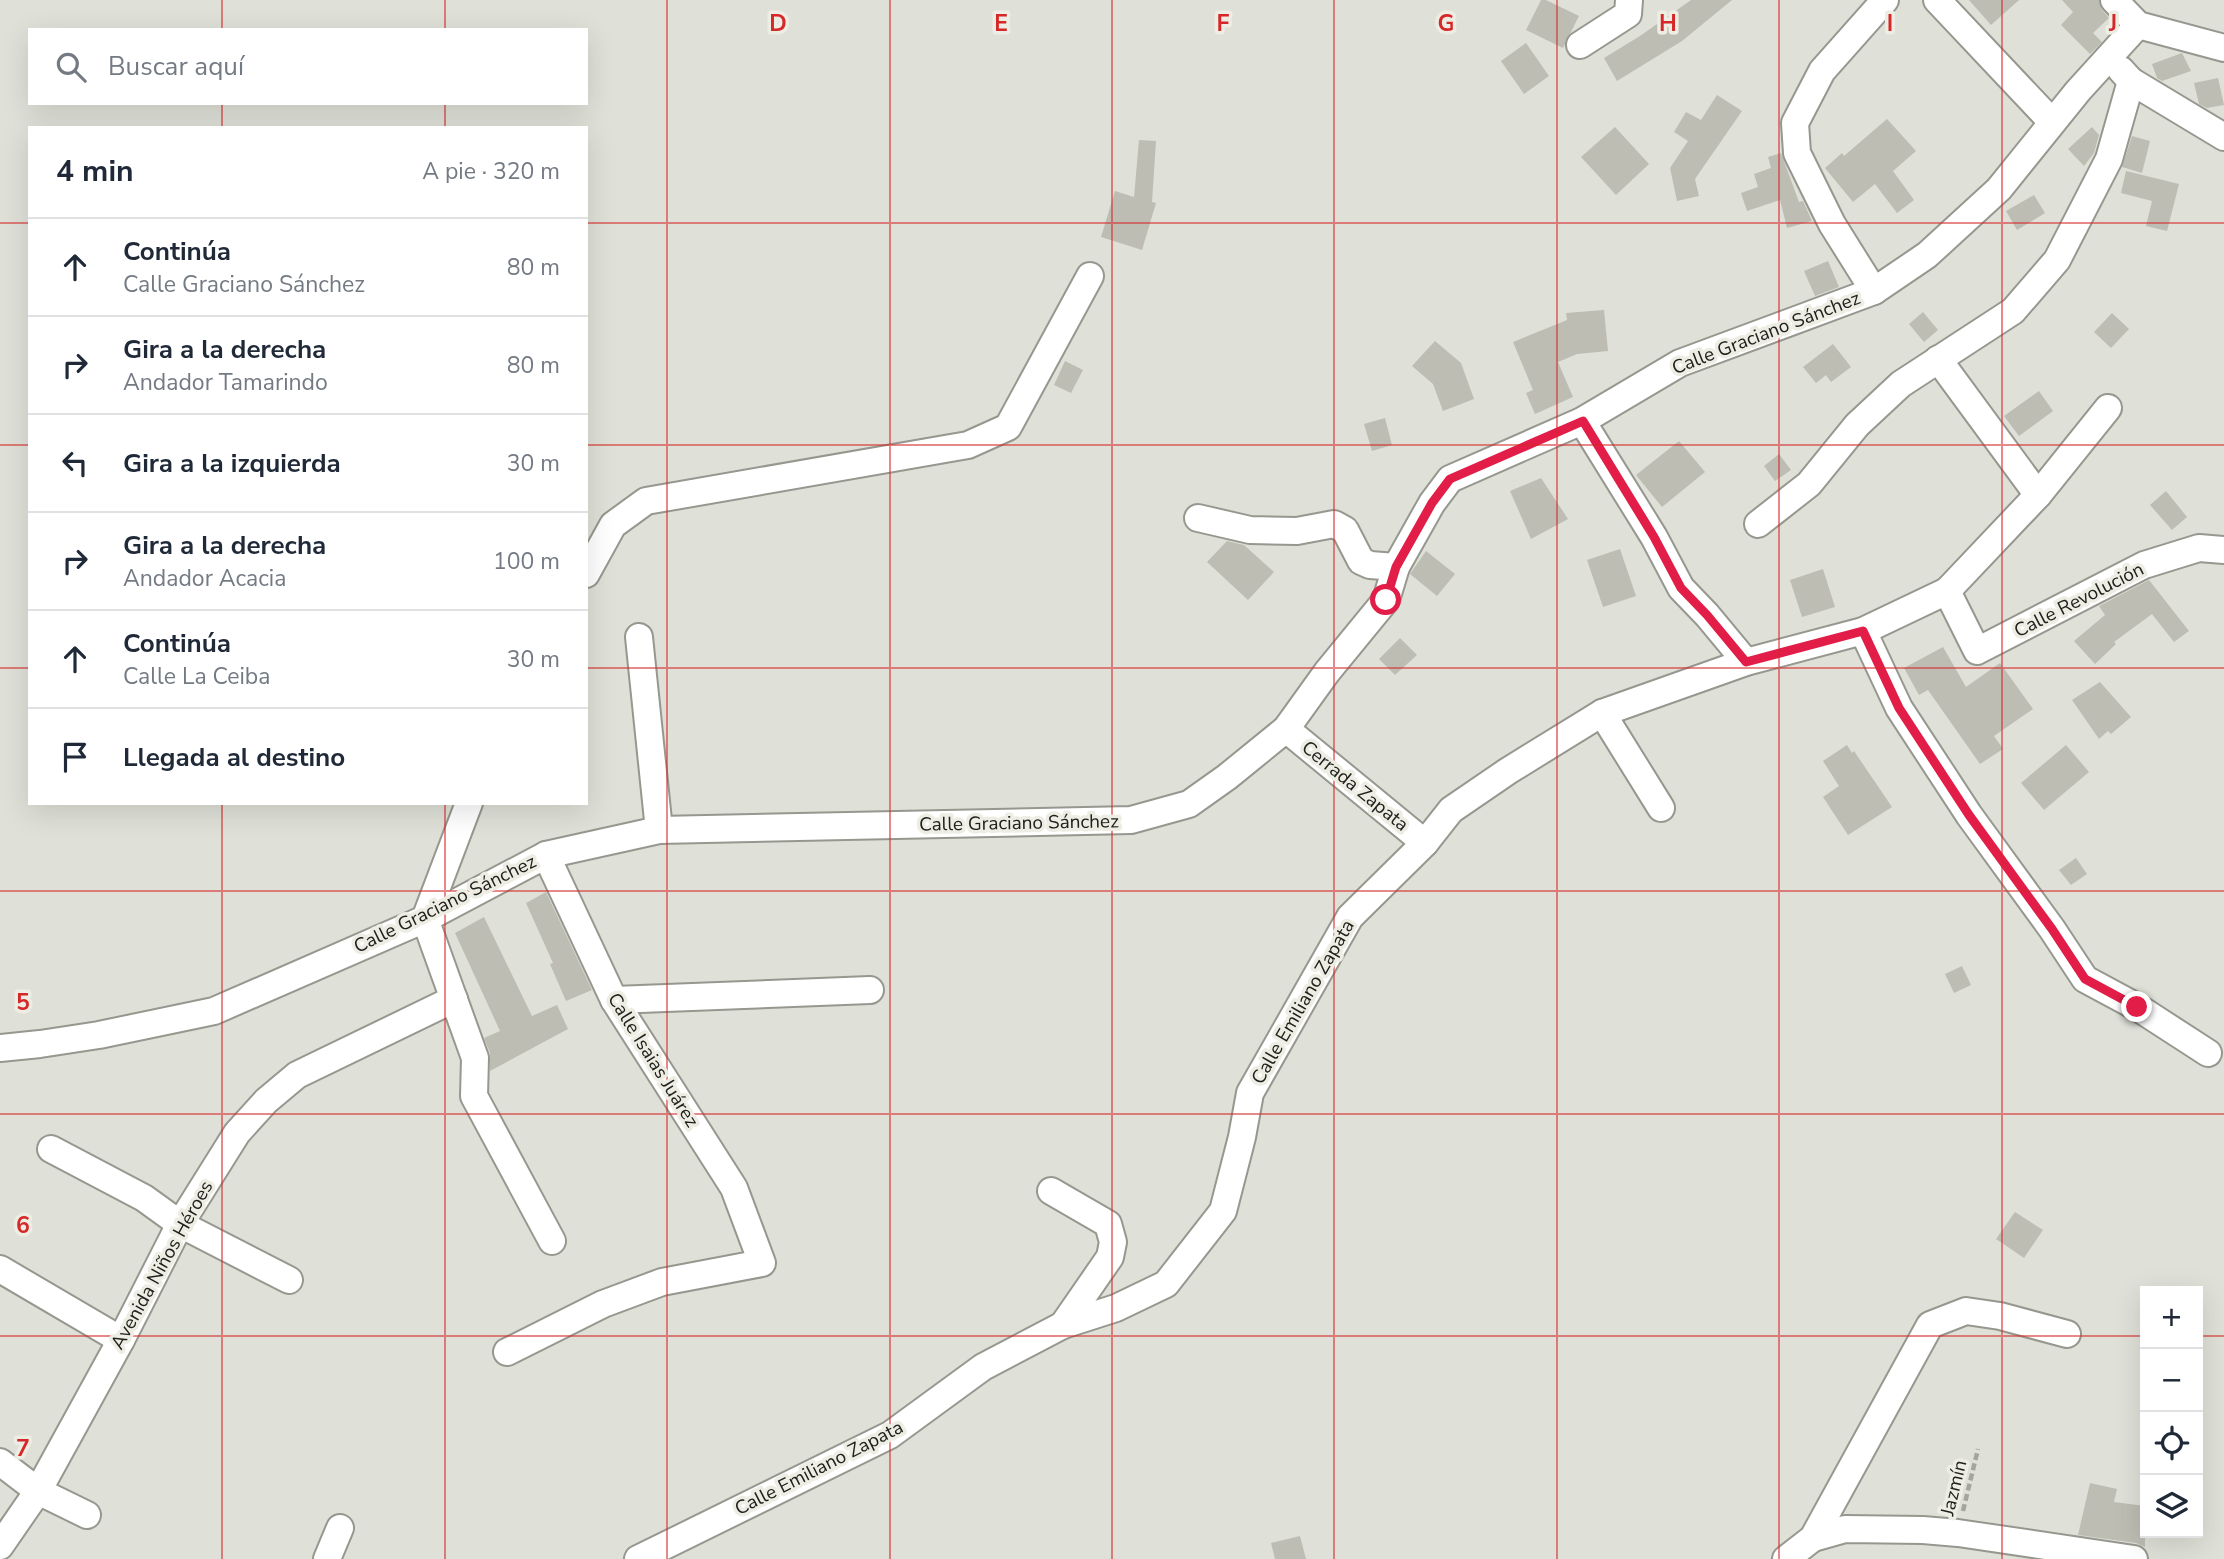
<!DOCTYPE html>
<html lang="es">
<meta charset="utf-8">
<style>
body{margin:0;font-family:"Nunito Sans",sans-serif;background:#f6f6f7;color:#1f2937}
.controls{position:absolute;right:21px;bottom:21px;display:grid;overflow:hidden;border-radius:0px;box-shadow:0 7px 28px #0002}
.controls button{width:63px;height:63px;display:grid;place-items:center;padding:0;border:0;border-bottom:2px solid #e0e1e3;background:#fff;color:#1f2937;font:35px sans-serif}
.stop{position:absolute;width:21px;height:21px;margin:-16px;border:5px solid #e11d48;border-radius:50%;background:#fff}
.stop.end{background:#e11d48;border-color:#fff;box-shadow:0 2px 7px #0008}
.list{margin:0;padding:0;list-style:none}
h2{display:flex;justify-content:space-between;align-items:center;height:91px;margin:0;padding:0 28px;font-size:30px}
h2 small{font-size:23px;font-weight:400;color:#747a83}
.list li{display:grid;grid-template-columns:46px 1fr auto;gap:21px;align-items:center;box-sizing:border-box;height:98px;padding:0 28px;border-top:2px solid #e0e1e3}
.list b{display:block;font-size:26px;white-space:nowrap}
.list p{margin:0;font-size:23px;white-space:nowrap;color:#747a83}
.list em{font-size:23px;font-style:normal;color:#747a83}
.icon{flex:none;width:38px;height:38px;fill:none;stroke:currentColor;stroke-width:2;stroke-linecap:round;stroke-linejoin:round}
.map{position:relative;flex:none;width:2224px;height:1559px;overflow:hidden}
.search{position:absolute;background:#fff;box-shadow:0 7px 28px #0002;left:28px;top:28px;width:560px;height:77px;display:flex;align-items:center;gap:18px;box-sizing:border-box;padding:0 24px;border-radius:0px;color:#747a83;font-size:26px}
.panel{position:absolute;background:#fff;box-shadow:0 7px 28px #0002;left:28px;top:126px;width:560px;height:679px;border-radius:0px}
.map>svg:first-child{display:block}
</style>
<div class="map">
<svg width="2224" height="1559" viewBox="0 0 2224 1559">
<rect width="100%" height="100%" fill="#dfe0d7"/>
<!-- building -->
<g fill="#bdbdb4">
<path d="M1541,0H1546L1579,16L1563,48L1526,30Z"/>
<path d="M1691,0H1732L1682,41L1617,81L1604,58L1640,36Z"/>
<path d="M1969,0H2019L1991,25Z"/>
<path d="M2062,0H2099L2102,10L2109,18L2093,33L2102,42L2090,54L2061,25L2073,12Z"/>
<path d="M1526,43L1549,76L1524,94L1501,61Z"/>
<path d="M2182,53L2191,71L2162,81L2157,78L2152,64Z"/>
<path d="M2218,78L2224,105L2207,108L2199,104L2194,83Z"/>
<path d="M1717,95L1742,111L1695,179L1699,196L1677,201L1670,168L1688,141L1674,132L1686,112L1701,120Z"/>
<path d="M1887,119L1916,151L1893,171L1914,200L1897,213L1875,184L1853,202L1825,168L1842,153L1844,156Z"/>
<path d="M1615,127L1649,164L1616,195L1581,157Z"/>
<path d="M2092,127L2099,135L2094,153L2084,166L2068,149Z"/>
<path d="M2132,136L2150,141L2142,173L2122,167Z"/>
<path d="M1139,140L1156,141L1152,202L1156,203L1142,250L1101,237L1115,191L1134,197Z"/>
<path d="M1781,153L1799,202L1803,201L1812,221L1787,228L1780,200L1747,211L1741,193L1758,187L1754,174L1771,168L1768,157Z"/>
<path d="M2126,171L2179,184L2167,231L2146,226L2152,201L2121,193Z"/>
<path d="M2034,195L2045,213L2017,230L2006,211Z"/>
<path d="M1828,261L1839,287L1815,296L1804,271Z"/>
<path d="M1604,310L1608,351L1577,354L1558,362L1573,397L1535,414L1526,393L1533,390L1513,342L1567,320L1566,313Z"/>
<path d="M1923,312L1938,330L1924,342L1909,324Z"/>
<path d="M2112,313L2129,329L2111,348L2094,332Z"/>
<path d="M1435,341L1461,363L1474,399L1443,411L1433,384L1412,366Z"/>
<path d="M1833,344L1851,367L1831,382L1826,375L1816,383L1803,367Z"/>
<path d="M1065,361L1083,370L1071,393L1054,385Z"/>
<path d="M2039,391L2053,411L2019,436L2004,416Z"/>
<path d="M1385,418L1392,445L1372,451L1364,424Z"/>
<path d="M1679,441L1705,472L1662,507L1636,475Z"/>
<path d="M1779,454L1791,470L1775,481L1764,466Z"/>
<path d="M1541,478L1568,519L1531,539L1510,491Z"/>
<path d="M2166,491L2187,517L2172,530L2150,505Z"/>
<path d="M1227,541L1244,545L1274,572L1248,600L1207,562Z"/>
<path d="M1620,549L1636,596L1603,607L1587,560Z"/>
<path d="M1426,551L1455,574L1437,596L1410,574Z"/>
<path d="M1823,569L1835,607L1802,617L1790,580Z"/>
<path d="M2149,580L2189,631L2174,642L2152,614L2114,642L2116,644L2095,664L2074,641L2105,615L2099,606Z"/>
<path d="M1400,638L1417,655L1395,675L1379,659Z"/>
<path d="M1943,647L1966,687L2000,663L2033,709L1994,736L2003,749L1980,764L1928,690L1919,695L1904,668Z"/>
<path d="M2100,682L2131,717L2111,734L2108,731L2099,739L2072,700Z"/>
<path d="M1847,745L1852,753L1854,751L1892,807L1848,835L1823,797L1839,786L1823,761Z"/>
<path d="M2066,745L2089,772L2044,810L2021,783Z"/>
<path d="M2076,858L2087,874L2071,885L2059,870Z"/>
<path d="M546,892L592,990L566,1001L550,964L553,963L526,903Z"/>
<path d="M484,917L532,1016L557,1005L568,1029L490,1071V1053L484,1038L500,1031L455,933Z"/>
<path d="M1962,966L1971,985L1954,993L1945,974Z"/>
<path d="M2015,1212L2043,1230L2024,1258L1996,1239Z"/>
<path d="M2090,1483L2117,1489L2114,1502L2145,1506V1547L2136,1543L2078,1535Z"/>
<path d="M1300,1536L1306,1559H1275L1271,1543Z"/>
</g>
<g fill="none" stroke-linecap="round" stroke-linejoin="round">
<defs>
<g id="minor">
<path d="M1937,0L2052,122"/>
<path d="M2114,0L2138,25L2224,48"/>
<path d="M1580,45L1628,14L1629,0"/>
<path d="M2121,70L2131,81L2224,137"/>
<path d="M1874,291L1832,224L1797,153L1795,123L1822,71L1885,0"/>
<path d="M1938,359L2038,495"/>
<path d="M1582,421L1654,537L1681,588L1707,615L1746,662"/>
<path d="M1198,518L1250,530L1297,531L1334,524L1345,530L1361,561L1370,565L1396,567"/>
<path d="M1758,524L1809,484L1857,425L1901,384L2013,311L2057,260L2109,159L2131,81"/>
<path d="M586,574L613,525L646,501L968,445L1008,427L1090,276"/>
<path d="M1947,591L1977,651L2144,565L2199,548L2224,550"/>
<path d="M1863,631L1899,708L1969,815L2052,929L2085,979L2137,1007L2208,1053"/>
<path d="M639,637L659,830"/>
<path d="M1602,713L1661,808"/>
<path d="M1286,729L1425,843"/>
<path d="M469,803L425,919L475,1058L474,1096L552,1241"/>
<path d="M614,1000L870,990"/>
<path d="M0,1048L40,1044L99,1035L214,1011L425,919L546,855L659,830L1131,820L1189,804L1227,777L1286,729L1327,672L1386,600L1396,567L1432,503L1450,479L1582,421L1680,363L1874,291L1927,255L1999,189L2078,91L2138,25"/>
<path d="M51,1149L144,1198L180,1224L289,1280"/>
<path d="M1051,1191L1108,1224L1113,1242L1110,1257L1063,1325"/>
<path d="M0,1269L121,1340"/>
<path d="M507,1352L603,1304L662,1282L762,1263L734,1188L614,1000L546,855"/>
<path d="M0,1462L38,1491L87,1515"/>
<path d="M1813,1538L1845,1529L1923,1530L1958,1533L2134,1559"/>
<path d="M0,1546L38,1491L121,1340L180,1224L237,1133L266,1101L297,1075L454,999"/>
<path d="M327,1559L340,1528"/>
<path d="M638,1559L890,1435L983,1367L1063,1325L1116,1308L1166,1284L1223,1211L1242,1137L1250,1093L1350,917L1425,843L1451,810L1508,771L1602,713L1746,662L1863,631L1947,591L2038,495L2108,408"/>
<path d="M1786,1559L1813,1538L1930,1325L1966,1311L2000,1316L2067,1334"/>
</g>
</defs>
<!-- minor casing -->
<use href="#minor" stroke="#96978e" stroke-width="30"/>
<!-- path -->
<path stroke="#a4a59d" stroke-width="4.5" stroke-dasharray="7 3.5" stroke-linecap="butt" d="M1963,1511L1978,1449"/>
<!-- minor -->
<use href="#minor" stroke="#fff" stroke-width="26"/>
</g>
<g fill="none" stroke-linecap="round" stroke-linejoin="round">
<!-- route -->
<path stroke="#e11d48" stroke-width="9" d="M1386,600L1396,567L1432,503L1450,479L1583,421L1654,537L1681,588L1707,615L1746,662L1863,631L1899,708L1969,815L2052,929L2085,979L2137,1007"/>
</g>
<!-- grid -->
<path fill="none" stroke="#d62828" stroke-width="2" stroke-opacity="0.55" d="M222,0V30M445,0V30M667,0V1559M890,0V1559M1112,0V1559M1334,0V1559M1557,0V1559M1779,0V1559M2002,0V1559M222,103V128M445,103V128M0,223H30M586,223H2224M0,445H30M586,445H2224M0,668H30M586,668H2224M222,803V1559M445,803V1559M0,891H2224M0,1114H2224M0,1336H2145M2198,1336H2224"/>
<g text-anchor="middle" dominant-baseline="central" stroke-width="7" stroke-linejoin="round" paint-order="stroke">
<!-- street labels -->
<g font-size="19" fill="#20201c" stroke="#edede4">
<text transform="translate(1766 333) rotate(-21)">Calle Graciano Sánchez</text>
<text transform="translate(2079 600) rotate(-27)">Calle Revolución</text>
<text transform="translate(1355 786) rotate(39)">Cerrada Zapata</text>
<text transform="translate(1019 823) rotate(-1)">Calle Graciano Sánchez</text>
<text transform="translate(445 904) rotate(-26)">Calle Graciano Sánchez</text>
<text transform="translate(1303 1002) rotate(-60)">Calle Emiliano Zapata</text>
<text transform="translate(653 1060) rotate(58)">Calle Isaias Juárez</text>
<text transform="translate(162 1265) rotate(-61)">Avenida Niños Héroes</text>
<text transform="translate(819 1468) rotate(-27)">Calle Emiliano Zapata</text>
<text transform="translate(1954 1488) rotate(-76)">Jazmín</text>
</g>
</g>
<g font-size="23" text-anchor="middle" font-weight="bold" fill="#d62828" stroke="#edede4" stroke-width="7" stroke-linejoin="round" paint-order="stroke">
<text x="778" y="31">D</text>
<text x="1001" y="31">E</text>
<text x="1223" y="31">F</text>
<text x="1446" y="31">G</text>
<text x="1668" y="31">H</text>
<text x="1890" y="31">I</text>
<text x="2113" y="31">J</text>
<text x="23" y="1010">5</text>
<text x="23" y="1233">6</text>
<text x="23" y="1456">7</text>
</g>
</svg>
<div class="controls">
<button>+</button>
<button>−</button>
<button><svg class="icon" aria-label="locate" viewBox="0 0 24 24"><circle cx="12" cy="12" r="6"/><path d="M12 2v4M12 18v4M2 12h4M18 12h4"/></svg></button>
<button><svg class="icon" aria-label="layers" viewBox="0 0 24 24"><path d="M12 4l9 5-9 5-9-5zM3 14l9 5 9-5"/></svg></button>
</div>
<div class="stop" style="left:1386px;top:600px"></div>
<div class="stop end" style="left:2137px;top:1007px"></div>
<div class="search"><svg class="icon" aria-label="search" viewBox="0 0 24 24"><circle cx="10" cy="10" r="6"/><path d="M15 15l6 6"/></svg>Buscar aquí</div>
<section class="panel">
<h2>4 min<small>A pie · 320 m</small></h2>
<ul class="list">
<li><svg class="icon" aria-label="ahead" viewBox="0 0 24 24"><path d="M12 20V5M6 11l6-6 6 6"/></svg><div><b>Continúa</b><p>Calle Graciano Sánchez</p></div><em>80 m</em></li>
<li><svg class="icon" aria-label="right" viewBox="0 0 24 24"><path d="M7 20v-9h11M14 6l5 5-5 5"/></svg><div><b>Gira a la derecha</b><p>Andador Tamarindo</p></div><em>80 m</em></li>
<li><svg class="icon" aria-label="left" viewBox="0 0 24 24"><path d="M17 20v-9H6M10 6l-5 5 5 5"/></svg><div><b>Gira a la izquierda</b></div><em>30 m</em></li>
<li><svg class="icon" aria-label="right" viewBox="0 0 24 24"><path d="M7 20v-9h11M14 6l5 5-5 5"/></svg><div><b>Gira a la derecha</b><p>Andador Acacia</p></div><em>100 m</em></li>
<li><svg class="icon" aria-label="ahead" viewBox="0 0 24 24"><path d="M12 20V5M6 11l6-6 6 6"/></svg><div><b>Continúa</b><p>Calle La Ceiba</p></div><em>30 m</em></li>
<li><svg class="icon" aria-label="arrive" viewBox="0 0 24 24"><path d="M6 21V4h12l-3 4 3 4H6"/></svg><div><b>Llegada al destino</b></div></li>
</ul>
</section>
</div>
